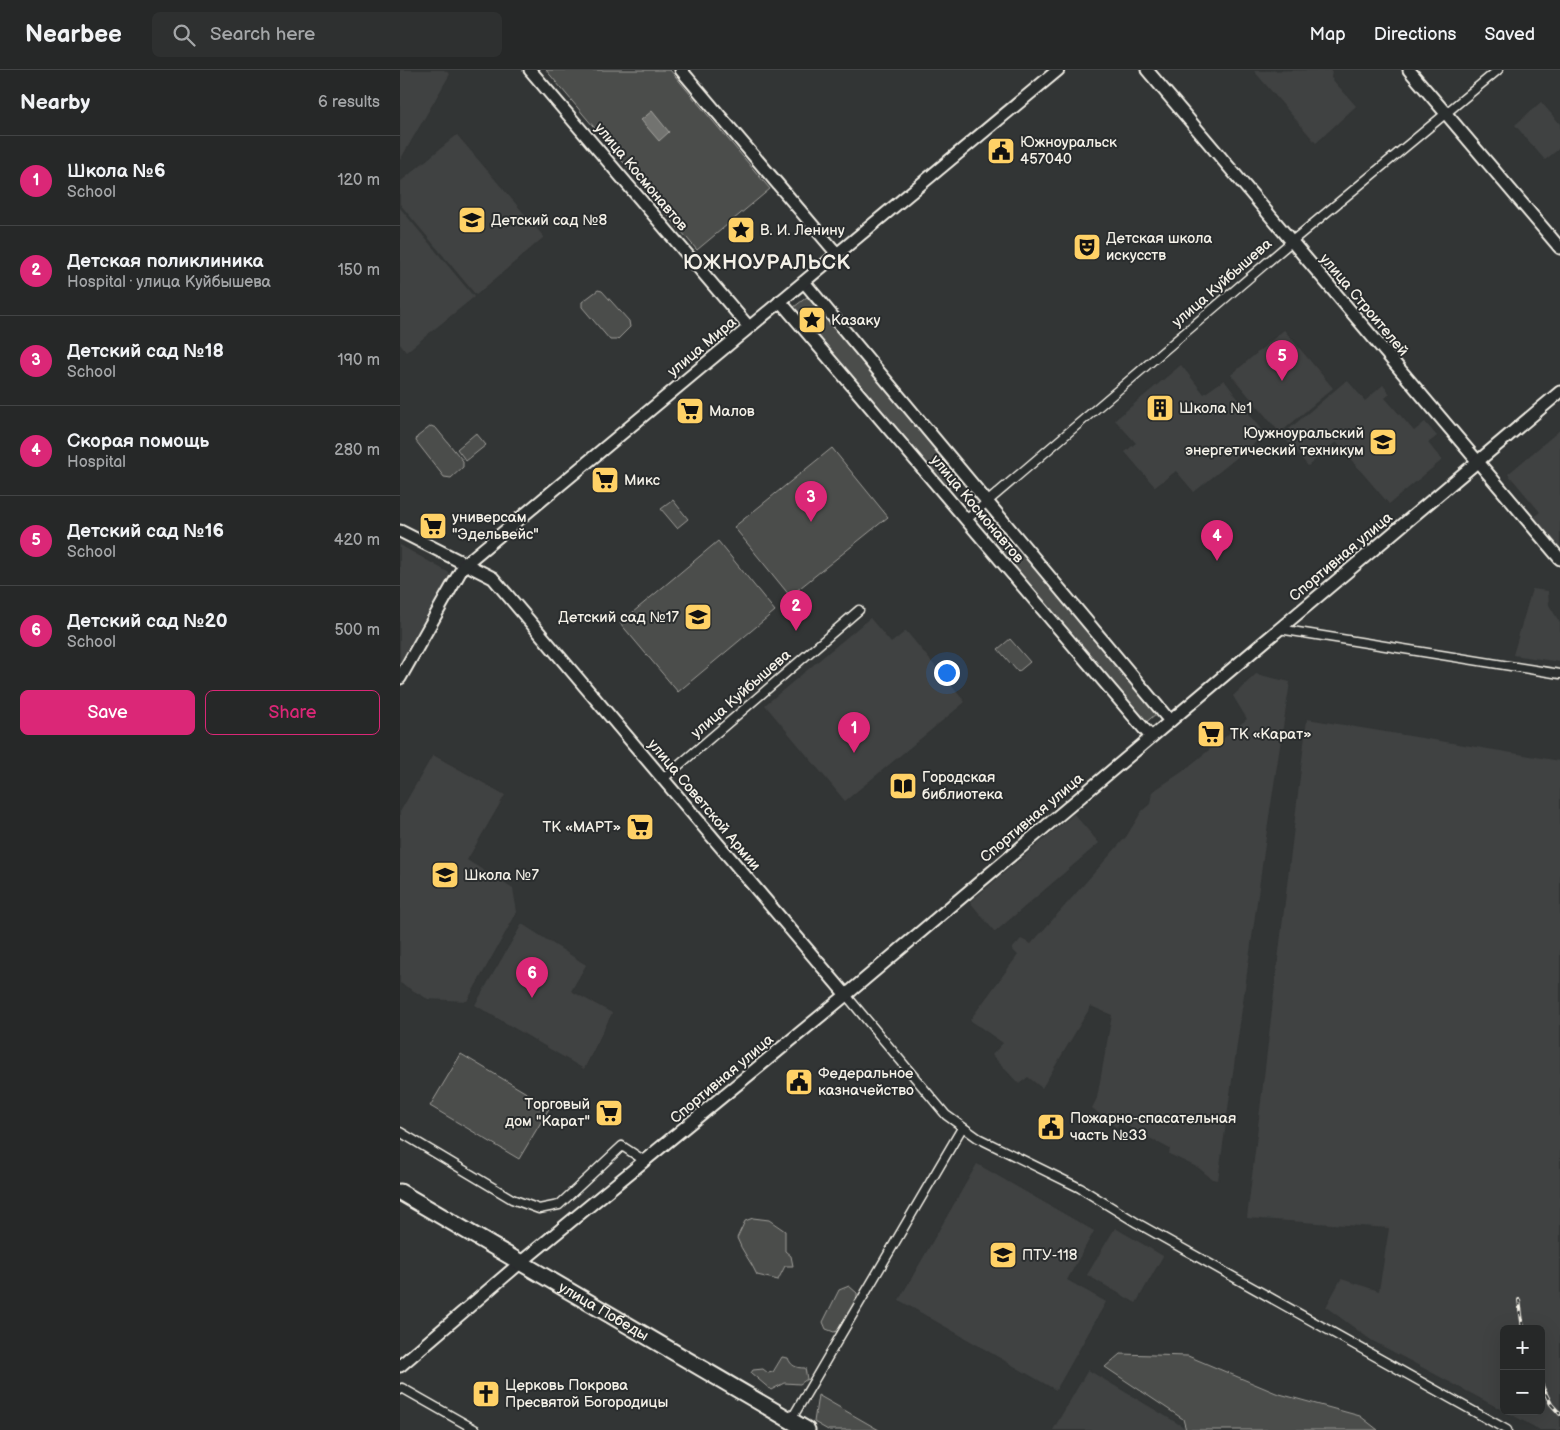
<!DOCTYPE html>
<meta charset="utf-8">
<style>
body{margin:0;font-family:"Balsamiq Sans",sans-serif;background:#2e3030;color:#f1f3f6}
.controls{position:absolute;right:15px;bottom:15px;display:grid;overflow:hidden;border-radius:8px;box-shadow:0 5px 20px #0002}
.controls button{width:45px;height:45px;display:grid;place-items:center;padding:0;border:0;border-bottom:1px solid #424445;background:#262828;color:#f1f3f6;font:25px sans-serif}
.you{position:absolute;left:546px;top:602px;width:18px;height:18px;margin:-12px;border:4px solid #fff;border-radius:50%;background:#1a73e8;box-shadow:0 0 0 8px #1a73e833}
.badge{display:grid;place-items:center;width:32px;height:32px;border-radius:50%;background:#db2777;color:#fff;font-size:16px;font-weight:700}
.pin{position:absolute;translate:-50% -41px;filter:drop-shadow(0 1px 2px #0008)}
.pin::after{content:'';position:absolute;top:26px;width:18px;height:15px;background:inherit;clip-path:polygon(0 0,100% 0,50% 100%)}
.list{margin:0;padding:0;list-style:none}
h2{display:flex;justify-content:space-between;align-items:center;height:65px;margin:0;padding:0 20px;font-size:21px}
h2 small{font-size:16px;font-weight:400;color:#a4a6a8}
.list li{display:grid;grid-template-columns:32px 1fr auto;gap:15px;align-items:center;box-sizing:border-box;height:90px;padding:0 20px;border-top:1px solid #424445}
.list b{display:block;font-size:19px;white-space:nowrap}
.list p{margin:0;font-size:16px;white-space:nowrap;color:#a4a6a8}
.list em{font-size:16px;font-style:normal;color:#a4a6a8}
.actions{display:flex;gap:10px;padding:15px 20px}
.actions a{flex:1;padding:11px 0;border:1px solid #db2777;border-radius:8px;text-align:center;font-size:18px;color:#db2777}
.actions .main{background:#db2777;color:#fff}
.icon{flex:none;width:28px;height:28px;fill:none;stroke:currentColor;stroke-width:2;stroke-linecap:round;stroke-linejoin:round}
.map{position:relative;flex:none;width:1160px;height:1360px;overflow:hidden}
header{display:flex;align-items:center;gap:30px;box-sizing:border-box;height:70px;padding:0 25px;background:#262828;border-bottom:1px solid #424445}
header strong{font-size:24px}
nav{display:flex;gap:28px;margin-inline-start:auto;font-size:18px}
.search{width:350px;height:45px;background:#2e3030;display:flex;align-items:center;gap:12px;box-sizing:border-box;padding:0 18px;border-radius:8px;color:#a4a6a8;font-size:19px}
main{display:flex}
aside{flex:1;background:#262828}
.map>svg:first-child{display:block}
</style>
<header>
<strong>Nearbee</strong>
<div class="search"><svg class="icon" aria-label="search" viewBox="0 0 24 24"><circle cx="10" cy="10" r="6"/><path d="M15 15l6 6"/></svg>Search here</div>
<nav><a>Map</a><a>Directions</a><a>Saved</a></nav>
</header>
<main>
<aside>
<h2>Nearby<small>6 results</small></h2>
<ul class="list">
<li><span class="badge">1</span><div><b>Школа №6</b><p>School</p></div><em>120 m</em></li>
<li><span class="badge">2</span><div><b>Детская поликлиника</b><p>Hospital · улица Куйбышева</p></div><em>150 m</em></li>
<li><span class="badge">3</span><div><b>Детский сад №18</b><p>School</p></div><em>190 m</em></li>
<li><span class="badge">4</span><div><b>Скорая помощь</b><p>Hospital</p></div><em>280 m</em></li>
<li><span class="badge">5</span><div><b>Детский сад №16</b><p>School</p></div><em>420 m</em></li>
<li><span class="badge">6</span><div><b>Детский сад №20</b><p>School</p></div><em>500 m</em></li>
</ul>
<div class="actions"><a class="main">Save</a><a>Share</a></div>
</aside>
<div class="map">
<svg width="1160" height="1360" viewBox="0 0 1160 1360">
<rect width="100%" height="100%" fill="#323535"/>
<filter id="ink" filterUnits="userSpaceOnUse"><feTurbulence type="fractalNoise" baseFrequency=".02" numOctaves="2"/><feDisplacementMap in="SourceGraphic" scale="10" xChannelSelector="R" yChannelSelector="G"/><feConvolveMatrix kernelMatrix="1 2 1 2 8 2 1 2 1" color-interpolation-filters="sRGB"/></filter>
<g filter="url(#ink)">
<!-- built -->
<g fill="#404242">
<path d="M0,0H44L50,4L0,90Z"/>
<path d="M932,0L931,8L956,36L916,73L854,1Z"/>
<path d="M1141,32L1160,54V78L1145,90L1115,55Z"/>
<path d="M57,65L144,167L76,225L0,134V112Z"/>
<path d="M0,138L74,227L6,282L0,274Z"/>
<path d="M884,260L933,318L880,363L831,305Z"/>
<path d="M781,295L804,324L824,310L865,365L794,422L776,401L755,417L725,382L736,373L715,350Z"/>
<path d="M947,310L965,331L983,315L990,324L985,328L1014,361L1025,352L1037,366L1028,373L1042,390L989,434L936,372L908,396L882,365Z"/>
<path d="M1160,360V478L1134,447L1140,442L1108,404Z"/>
<path d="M0,475L51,504L0,592Z"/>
<path d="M1132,519L1148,521L1149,535L1160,553V592L1113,585Z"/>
<path d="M470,548L491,573L506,561L565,632L445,731L365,635Z"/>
<path d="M856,604L890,612L868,753L818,1110L812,1109L799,1098L769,1084L770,1079L720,1052L716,1057L692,1038L697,1028L712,945L691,936L642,1018L628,1007L619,1014L592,985L603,973L570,950L618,885L612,879L621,869L631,874L726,767L742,741L750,734L752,722L782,702L847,649L833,626Z"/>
<path d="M907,649L1160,691V1360H1140L1105,1341H1141V1259H1104V1341L971,1270L926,1237L941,1209L979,1221L989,1158L847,1148Z"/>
<path d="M33,685L105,725L67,790L113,819L117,842L67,931L28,929L0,913V742Z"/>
<path d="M674,744L699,773L595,862L570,832Z"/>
<path d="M122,854L186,895L171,921L212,943L184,999L75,935Z"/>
<path d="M577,1094L694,1161L667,1210L706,1232L656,1320L499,1230Z"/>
<path d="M715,1158L763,1186L736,1233L687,1205Z"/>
<path d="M688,1300L787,1359L786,1360H653Z"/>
</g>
<!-- green -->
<g fill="#4b4d4c" stroke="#a09f9a">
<path d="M146,0H270L370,119L297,180Z"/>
<path d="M198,220L202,221L229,251L230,257L217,270H210L182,237V232Z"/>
<path d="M407,227L561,409L548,419L394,237Z"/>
<path d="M31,356L36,358L63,391V397L51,408L44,407L16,371L17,367Z"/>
<path d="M76,363L86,375L66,391L57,379Z"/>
<path d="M432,378L488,447L390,526L334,457Z"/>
<path d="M273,430L288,449L277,458L261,439Z"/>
<path d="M603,461L757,643L744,654L590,472Z"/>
<path d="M318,471L375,541L278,622L220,553Z"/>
<path d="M610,569L630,592L618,602L598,579Z"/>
<path d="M61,984L150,1037L119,1089L30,1036Z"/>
<path d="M353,1148L369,1150L385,1161V1181L391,1186L393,1196H385L378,1210L357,1205C351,1191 342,1182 337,1168L345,1151Z"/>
<path d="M449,1216L457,1223V1228L440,1260L434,1262L426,1259L423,1252L439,1220Z"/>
<path d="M720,1284L788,1286L876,1323L960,1346L978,1360H786L783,1349L705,1297Z"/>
<path d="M382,1287L388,1288C391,1296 396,1298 405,1298L407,1309L400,1314L384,1313L371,1320L351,1303L353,1300L363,1299L368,1303L373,1302Z"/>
<path d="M418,1325L479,1360H428L414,1352Z"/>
</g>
<!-- water -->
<path fill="#727370" stroke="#a6a5a0" d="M252,41L269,62L259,71L241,50Z"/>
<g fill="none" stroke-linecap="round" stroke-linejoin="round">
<defs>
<g id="street">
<path d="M566,450L891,172L1098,0"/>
<path d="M879,559L1160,604"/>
<path d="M263,709L459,540"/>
<path d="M446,925L546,1045L578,1068L680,1118L737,1153L1107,1360"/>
<path d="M0,1062L112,1129L139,1139L159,1135L222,1076L245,1091"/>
<path d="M0,1320L2,1318L76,1360"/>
<path d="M391,1350L562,1058"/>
</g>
<g id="secondary">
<path d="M130,0L349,257"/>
<path d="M281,0L437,184"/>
<path d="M747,0L1160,489"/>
<path d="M1009,0L1160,178"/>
<path d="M404,212L770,651"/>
<path d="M380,231L751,667"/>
<path d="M0,461L93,508L446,925"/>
<path d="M0,608L64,495L658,0"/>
<path d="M0,1296L120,1193L446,925L1160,322"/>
</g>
<g id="highway">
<path id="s1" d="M0,1122L407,1360"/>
</g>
</defs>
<!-- street casing -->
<use href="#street" stroke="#f4f1e8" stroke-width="11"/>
<!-- secondary casing -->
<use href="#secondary" stroke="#f4f1e8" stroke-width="15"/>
<!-- highway casing -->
<use href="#highway" stroke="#f4f1e8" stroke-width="19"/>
<!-- street -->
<use href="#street" stroke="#2a2d2e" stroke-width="8"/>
<!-- secondary -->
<use href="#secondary" stroke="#2a2d2e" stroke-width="11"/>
<!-- highway -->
<use href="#highway" stroke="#2a2d2e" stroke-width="15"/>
<defs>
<g id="rail">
<path d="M1119,1230L1123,1259"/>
<path d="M1141,1314L1151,1334L1160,1344"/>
</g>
</defs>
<!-- rail casing -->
<use href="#rail" stroke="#f4f1e8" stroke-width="4"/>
<!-- rail -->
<use href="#rail" stroke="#2a2d2e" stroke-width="2" stroke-dasharray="5.5" stroke-linecap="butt"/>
</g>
</g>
<!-- icons -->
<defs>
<symbol id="civic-square" viewBox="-11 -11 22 22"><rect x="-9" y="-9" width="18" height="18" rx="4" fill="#ffd166" stroke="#2a2d2e"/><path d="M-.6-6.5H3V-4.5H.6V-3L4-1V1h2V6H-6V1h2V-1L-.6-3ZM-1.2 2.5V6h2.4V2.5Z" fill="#111"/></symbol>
<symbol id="school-square" viewBox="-11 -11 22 22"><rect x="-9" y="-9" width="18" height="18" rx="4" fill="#ffd166" stroke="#2a2d2e"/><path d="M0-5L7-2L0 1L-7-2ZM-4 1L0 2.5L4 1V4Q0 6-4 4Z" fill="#111"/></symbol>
<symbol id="sight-square" viewBox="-11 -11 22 22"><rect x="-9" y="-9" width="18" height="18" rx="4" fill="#ffd166" stroke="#2a2d2e"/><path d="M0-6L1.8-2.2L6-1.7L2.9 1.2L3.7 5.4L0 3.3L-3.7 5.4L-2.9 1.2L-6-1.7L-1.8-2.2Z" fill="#111"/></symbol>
<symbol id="theatre-square" viewBox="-11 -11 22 22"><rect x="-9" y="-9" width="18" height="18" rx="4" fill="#ffd166" stroke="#2a2d2e"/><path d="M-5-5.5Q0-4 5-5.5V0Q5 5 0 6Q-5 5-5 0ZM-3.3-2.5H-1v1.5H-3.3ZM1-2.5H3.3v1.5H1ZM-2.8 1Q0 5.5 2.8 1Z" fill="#111"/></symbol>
<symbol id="building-square" viewBox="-11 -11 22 22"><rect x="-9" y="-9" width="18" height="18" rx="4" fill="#ffd166" stroke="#2a2d2e"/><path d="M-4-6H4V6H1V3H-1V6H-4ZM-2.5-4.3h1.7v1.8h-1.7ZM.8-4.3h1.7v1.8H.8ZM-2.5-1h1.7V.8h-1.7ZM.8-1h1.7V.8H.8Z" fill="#111"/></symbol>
<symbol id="supermarket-square" viewBox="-11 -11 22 22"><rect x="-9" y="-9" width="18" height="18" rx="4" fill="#ffd166" stroke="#2a2d2e"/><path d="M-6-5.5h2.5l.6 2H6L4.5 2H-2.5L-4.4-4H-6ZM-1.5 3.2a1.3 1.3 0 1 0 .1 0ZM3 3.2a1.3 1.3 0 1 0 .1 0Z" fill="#111"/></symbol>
<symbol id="university-square" viewBox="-11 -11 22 22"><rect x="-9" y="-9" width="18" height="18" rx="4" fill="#ffd166" stroke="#2a2d2e"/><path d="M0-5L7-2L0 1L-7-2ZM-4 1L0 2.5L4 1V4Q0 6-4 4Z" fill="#111"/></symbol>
<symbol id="library-square" viewBox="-11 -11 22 22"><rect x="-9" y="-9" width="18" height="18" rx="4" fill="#ffd166" stroke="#2a2d2e"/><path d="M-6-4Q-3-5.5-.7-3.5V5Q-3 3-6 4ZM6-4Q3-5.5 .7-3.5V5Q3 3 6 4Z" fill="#111"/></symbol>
<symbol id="church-square" viewBox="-11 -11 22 22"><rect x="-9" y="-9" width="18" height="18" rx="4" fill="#ffd166" stroke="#2a2d2e"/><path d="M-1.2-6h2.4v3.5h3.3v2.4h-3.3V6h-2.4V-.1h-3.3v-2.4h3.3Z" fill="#111"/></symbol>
</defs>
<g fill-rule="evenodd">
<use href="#civic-square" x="585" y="65" width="32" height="32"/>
<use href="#school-square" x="56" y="134" width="32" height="32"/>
<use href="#sight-square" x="325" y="144" width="32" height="32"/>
<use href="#theatre-square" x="671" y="161" width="32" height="32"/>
<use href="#sight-square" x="396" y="234" width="32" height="32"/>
<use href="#building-square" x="744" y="322" width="32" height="32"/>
<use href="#supermarket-square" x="274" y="325" width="32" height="32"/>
<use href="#university-square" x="967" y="356" width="32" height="32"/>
<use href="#supermarket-square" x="189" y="394" width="32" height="32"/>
<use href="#supermarket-square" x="17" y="440" width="32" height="32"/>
<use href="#school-square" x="282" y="531" width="32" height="32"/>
<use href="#supermarket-square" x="795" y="648" width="32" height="32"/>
<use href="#library-square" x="487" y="700" width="32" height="32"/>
<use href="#supermarket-square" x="224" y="741" width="32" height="32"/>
<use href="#school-square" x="29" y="789" width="32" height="32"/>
<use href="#civic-square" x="383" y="996" width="32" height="32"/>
<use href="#supermarket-square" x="193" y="1027" width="32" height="32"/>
<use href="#civic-square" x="635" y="1041" width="32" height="32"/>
<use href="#university-square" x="587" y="1169" width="32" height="32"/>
<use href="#church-square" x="70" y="1308" width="32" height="32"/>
</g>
<g text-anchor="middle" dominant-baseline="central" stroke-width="4" stroke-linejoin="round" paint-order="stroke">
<!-- poi labels -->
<g font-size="15" fill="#f4f1e8" stroke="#2a2d2e" text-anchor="start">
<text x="620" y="72">Южноуральск<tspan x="620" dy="17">457040</tspan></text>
<text x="91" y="150">Детский сад №8</text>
<text x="360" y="160">В. И. Ленину</text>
<text x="706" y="168">Детская школа<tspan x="706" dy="17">искусств</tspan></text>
<text x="431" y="250">Казаку</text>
<text x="779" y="338">Школа №1</text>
<text x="309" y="341">Малов</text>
<text x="964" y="363" text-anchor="end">Юужноуральский<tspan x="964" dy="17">энергетический техникум</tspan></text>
<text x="224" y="410">Микс</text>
<text x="52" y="447">универсам<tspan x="52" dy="17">"Эдельвейс"</tspan></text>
<text x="279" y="547" text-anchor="end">Детский сад №17</text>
<text x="830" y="664">ТК «Карат»</text>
<text x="522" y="707">Городская<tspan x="522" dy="17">библиотека</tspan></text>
<text x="221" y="757" text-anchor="end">ТК «МАРТ»</text>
<text x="64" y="805">Школа №7</text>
<text x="418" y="1003">Федеральное<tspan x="418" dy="17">казначейство</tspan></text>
<text x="190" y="1034" text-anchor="end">Торговый<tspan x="190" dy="17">дом "Карат"</tspan></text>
<text x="670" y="1048">Пожарно-спасательная<tspan x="670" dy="17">часть №33</tspan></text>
<text x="622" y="1185">ПТУ-118</text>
<text x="105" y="1315">Церковь Покрова<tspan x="105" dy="17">Пресвятой Богородицы</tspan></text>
</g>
<!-- street labels -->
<g font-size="15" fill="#f4f1e8" stroke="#2a2d2e">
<text transform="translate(241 107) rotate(50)">улица Космонавтов</text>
<text transform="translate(822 213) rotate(-41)">улица Куйбышева</text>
<text transform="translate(964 235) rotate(50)">улица Строителей</text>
<text transform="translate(302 277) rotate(-40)">улица Мира</text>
<text transform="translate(577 439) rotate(50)">улица Космонавтов</text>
<text transform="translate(941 487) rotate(-40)">Спортивная улица</text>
<text transform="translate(341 624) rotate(-41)">улица Куйбышева</text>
<text transform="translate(304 735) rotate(50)">улица Советской Армии</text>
<text transform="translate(632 748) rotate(-40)">Спортивная улица</text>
<text transform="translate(322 1009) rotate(-40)">Спортивная улица</text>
<text stroke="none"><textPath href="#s1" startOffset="236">улица Победы</textPath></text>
</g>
<!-- district labels -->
<g font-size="20" font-weight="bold" letter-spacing="1" fill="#f4f1e8" stroke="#2a2d2e">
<text x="367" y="193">ЮЖНОУРАЛЬСК</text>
</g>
</g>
</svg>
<div class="controls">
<button>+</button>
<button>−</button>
</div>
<div class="you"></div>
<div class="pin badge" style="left:454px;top:683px">1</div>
<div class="pin badge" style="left:396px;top:561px">2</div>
<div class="pin badge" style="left:411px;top:452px">3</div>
<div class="pin badge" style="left:817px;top:491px">4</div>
<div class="pin badge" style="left:882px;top:311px">5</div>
<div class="pin badge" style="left:132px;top:928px">6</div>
</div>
</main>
